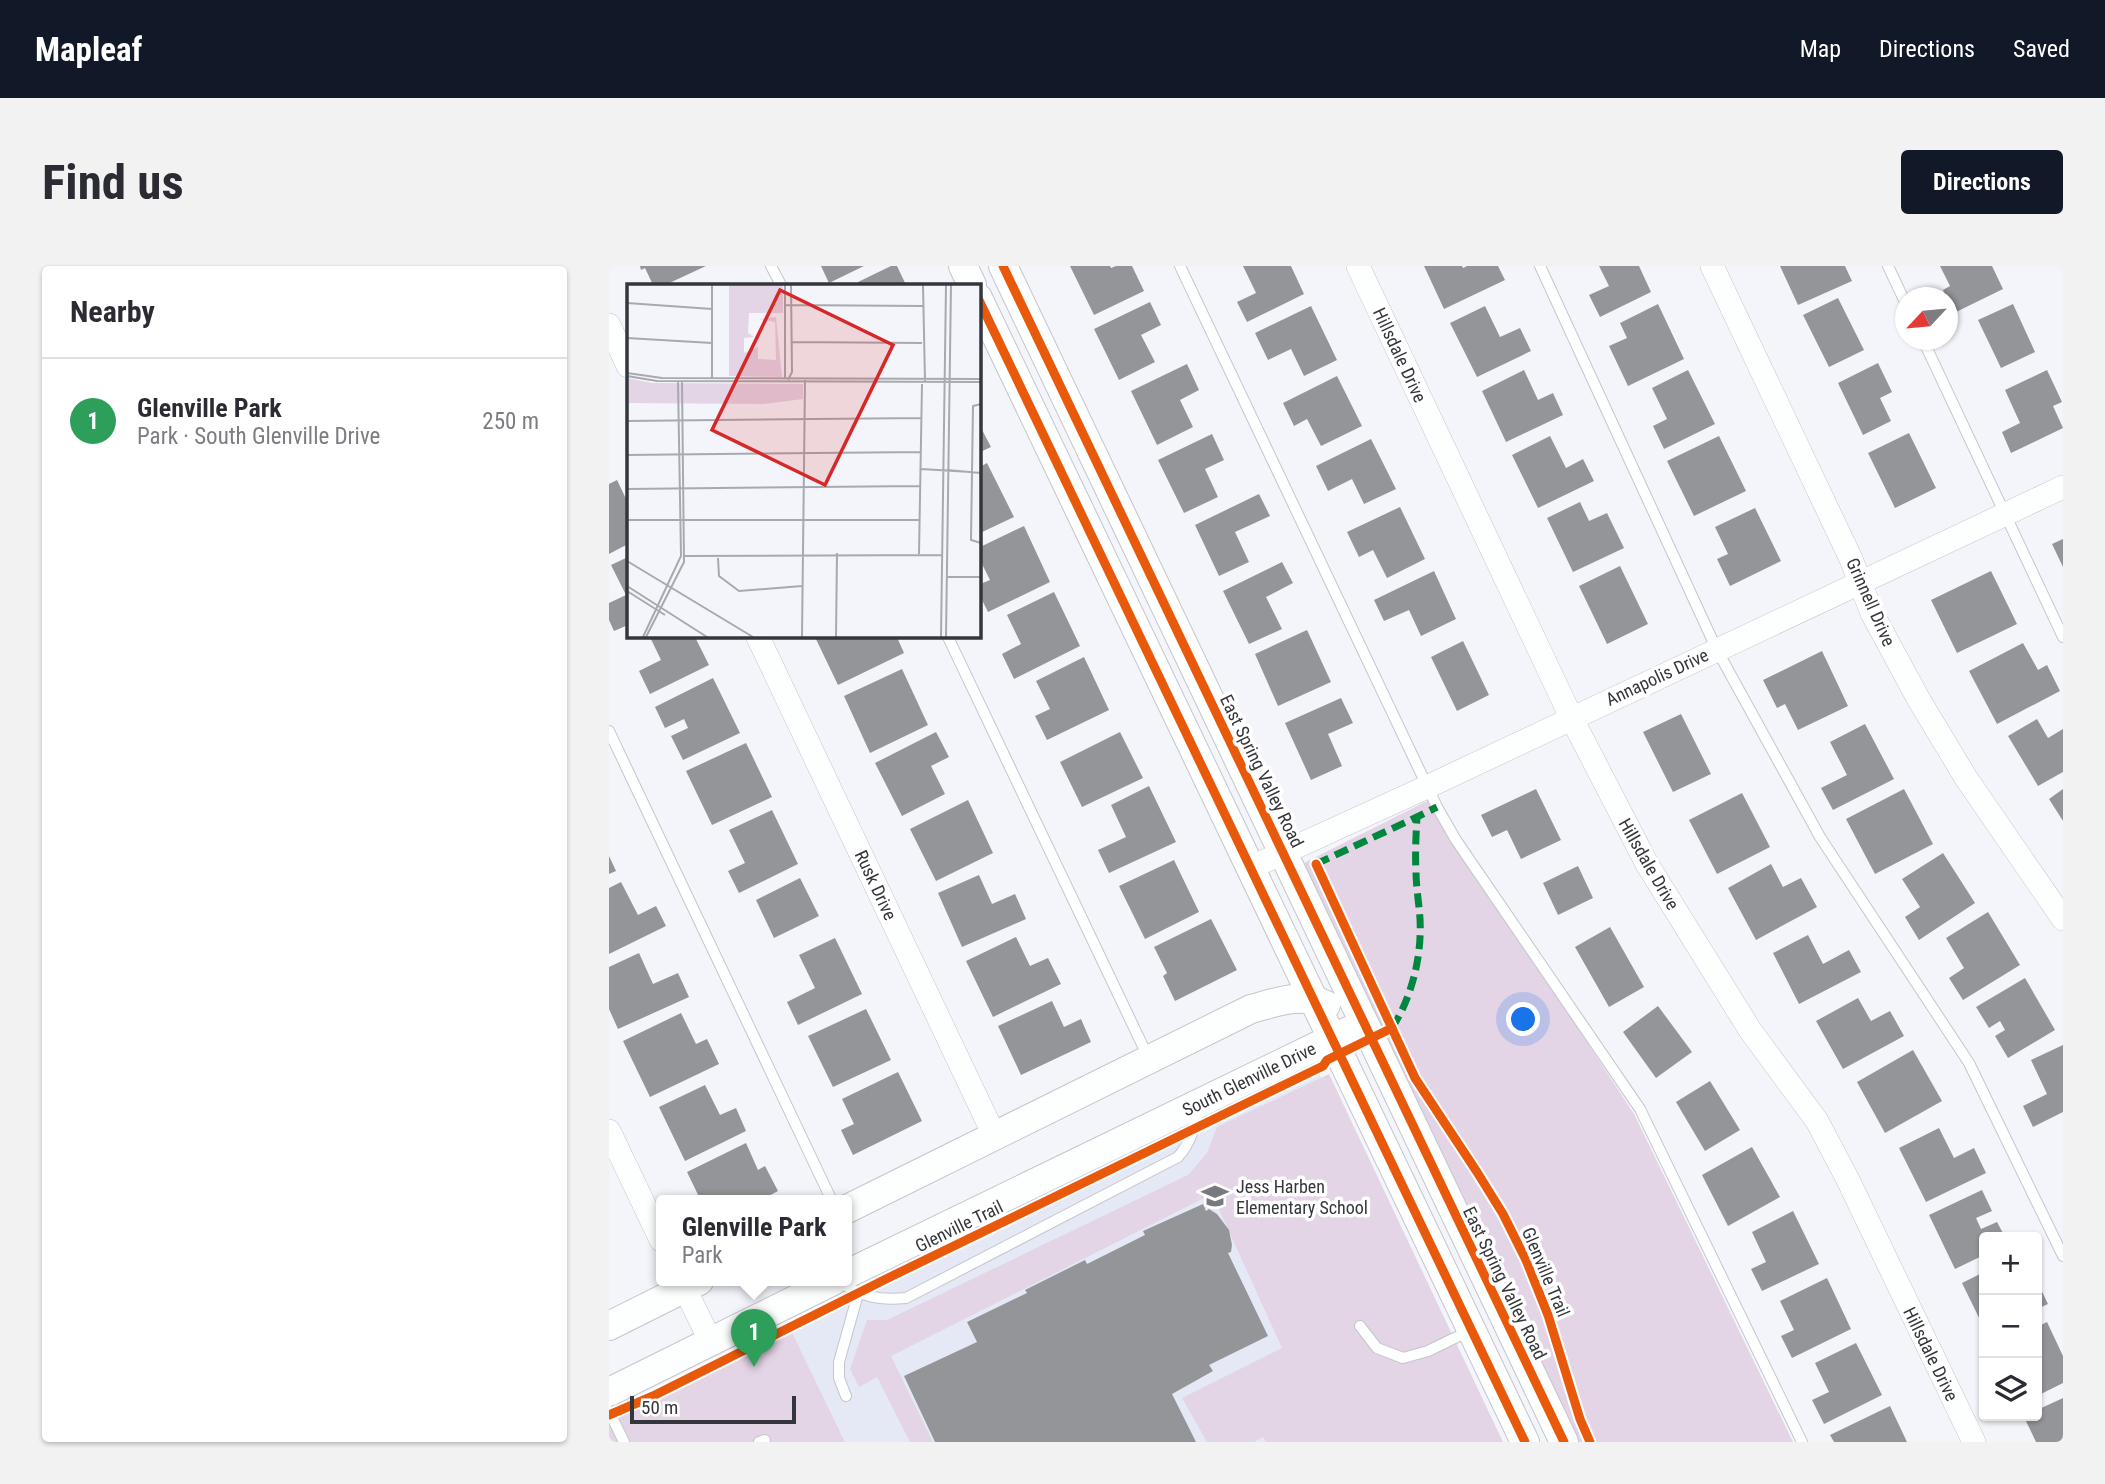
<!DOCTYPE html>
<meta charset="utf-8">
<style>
body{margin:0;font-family:"Roboto Condensed",sans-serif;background:#f2f2f3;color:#2b2b33}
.controls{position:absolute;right:21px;bottom:21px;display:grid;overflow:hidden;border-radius:7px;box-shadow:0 2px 5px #0004}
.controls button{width:63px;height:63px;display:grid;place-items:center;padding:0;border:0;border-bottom:2px solid #e1e1e2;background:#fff;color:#2b2b33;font:35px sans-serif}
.compass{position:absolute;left:1286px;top:21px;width:63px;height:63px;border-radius:50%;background:#fff;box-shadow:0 2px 5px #0004;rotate:244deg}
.scale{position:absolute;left:21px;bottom:18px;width:166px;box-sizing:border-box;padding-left:7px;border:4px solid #35363b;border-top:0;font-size:19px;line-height:24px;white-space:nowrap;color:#35363b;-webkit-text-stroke:5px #fff;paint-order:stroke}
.you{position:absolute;left:915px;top:754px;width:24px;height:24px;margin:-18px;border:5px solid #fff;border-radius:50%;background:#1a73e8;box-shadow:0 0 0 10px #1a73e833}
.badge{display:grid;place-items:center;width:46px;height:46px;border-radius:50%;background:#111827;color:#fff;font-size:23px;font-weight:700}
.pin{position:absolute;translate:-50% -58px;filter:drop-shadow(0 2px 4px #0008)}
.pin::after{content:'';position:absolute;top:37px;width:24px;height:21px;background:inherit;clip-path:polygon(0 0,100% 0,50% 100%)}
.popup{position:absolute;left:47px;top:929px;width:196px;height:91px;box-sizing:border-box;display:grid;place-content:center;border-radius:7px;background:#fff;filter:drop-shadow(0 2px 5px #0005);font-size:23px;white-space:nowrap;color:#7c7c81}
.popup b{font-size:26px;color:#2b2b33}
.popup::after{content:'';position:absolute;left:50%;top:100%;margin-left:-14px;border:14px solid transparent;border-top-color:#fff}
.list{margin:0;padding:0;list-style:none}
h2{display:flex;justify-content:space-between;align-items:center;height:91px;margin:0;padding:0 28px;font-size:30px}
h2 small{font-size:23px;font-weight:400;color:#7c7c81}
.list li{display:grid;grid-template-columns:46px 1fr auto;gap:21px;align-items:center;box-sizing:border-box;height:126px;padding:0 28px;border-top:2px solid #e1e1e2}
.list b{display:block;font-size:26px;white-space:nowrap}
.list p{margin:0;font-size:23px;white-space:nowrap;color:#7c7c81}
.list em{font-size:23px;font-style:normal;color:#7c7c81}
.icon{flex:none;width:38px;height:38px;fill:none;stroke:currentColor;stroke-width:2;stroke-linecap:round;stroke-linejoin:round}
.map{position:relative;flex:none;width:1454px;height:1176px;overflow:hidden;border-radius:7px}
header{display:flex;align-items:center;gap:42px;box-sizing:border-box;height:98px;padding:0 35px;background:#111827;color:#fff}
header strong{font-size:33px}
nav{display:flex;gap:38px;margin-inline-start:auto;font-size:24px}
.intro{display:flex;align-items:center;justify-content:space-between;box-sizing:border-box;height:168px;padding:0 42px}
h1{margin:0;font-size:49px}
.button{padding:18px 32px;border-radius:7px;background:#111827;color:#fff;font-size:24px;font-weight:700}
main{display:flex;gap:42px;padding:0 42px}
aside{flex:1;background:#fff;border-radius:7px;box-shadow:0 2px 5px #0004}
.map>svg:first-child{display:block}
</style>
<header>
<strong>Mapleaf</strong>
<nav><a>Map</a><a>Directions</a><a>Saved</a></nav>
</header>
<div class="intro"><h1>Find us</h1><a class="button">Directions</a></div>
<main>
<aside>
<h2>Nearby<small></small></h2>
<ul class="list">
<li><span class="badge" style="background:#2e9e5b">1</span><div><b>Glenville Park</b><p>Park · South Glenville Drive</p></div><em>250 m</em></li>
</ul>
</aside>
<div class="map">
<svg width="1454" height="1176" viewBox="0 0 1454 1176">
<rect width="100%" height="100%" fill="#f4f5fb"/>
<!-- built -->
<path fill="#e5e9f5" d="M707,801L887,1176H236L179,1058Z"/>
<!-- green -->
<g fill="#e3d4e6">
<path d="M820,534L1025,848L1184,1176H967L691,599Z"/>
<path d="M720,808L894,1176H657L654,1171L645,1176H598L573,1132L673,1082L603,928L282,1090L324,1176H301L268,1111L250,1121L241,1103L258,1054H278L579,909L598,887L608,861Z"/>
<path d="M179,1058L236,1176H0V1144Z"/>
</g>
<!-- building -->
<g fill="#939599">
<path d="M31,0H97L56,19H44L36,2L32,4Z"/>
<path d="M212,0H255L220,17Z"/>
<path d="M282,0H288L297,19H250L249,16Z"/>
<path d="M461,0H501L502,2L507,0H523L535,25L485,49Z"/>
<path d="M634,0H682L695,28L638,56L628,36L647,27Z"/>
<path d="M815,0H853L854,2L858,0H889L896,14L835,43Z"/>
<path d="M990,0H1030L1042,26L991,51L980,29L1000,20Z"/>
<path d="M1171,0H1236L1243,15L1189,39Z"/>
<path d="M1331,0H1383L1394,23L1345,47L1334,24L1341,20Z"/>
<path d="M1229,32L1255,84L1220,101L1194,49Z"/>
<path d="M541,36L552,59L532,69L546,96L510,114L485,63Z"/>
<path d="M1049,38L1075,93L1019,120L1000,80L1018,72L1011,57Z"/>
<path d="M1404,38L1426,86L1392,102L1369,54Z"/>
<path d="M702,40L728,94L695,110L682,83L659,94L646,67Z"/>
<path d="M876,40L891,71L911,62L922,85L868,111L841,57Z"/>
<path d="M1269,97L1283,126L1271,132L1282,155L1254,169L1229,117Z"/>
<path d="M578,98L590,124L571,134L584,161L548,179L522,125Z"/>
<path d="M915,104L929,134L944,127L954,149L897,176L873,125Z"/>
<path d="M1079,104L1106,158L1055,183L1044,160L1058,153L1043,122Z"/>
<path d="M1438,104L1453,136L1444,140L1454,162L1402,187L1393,166L1411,157L1396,124Z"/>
<path d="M728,110L753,160L712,180L698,153L685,160L674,137Z"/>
<path d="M369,156L382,181L369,187Z"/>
<path d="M1300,167L1327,222L1286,242L1259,187Z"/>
<path d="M603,168L615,194L596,203L609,231L575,247L549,194Z"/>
<path d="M941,170L957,202L974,193L985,215L929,242L903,189Z"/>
<path d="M1110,170L1137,225L1085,250L1058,195Z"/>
<path d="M762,173L787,223L755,238L743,213L719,225L707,200Z"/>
<path d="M378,197L405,251L369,268V202Z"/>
<path d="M8,214L19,237V278L0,288V218Z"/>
<path d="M650,228L661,250L626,266L640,296L610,310L586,259Z"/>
<path d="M971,236L980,255L998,247L1015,282L964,306L938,252Z"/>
<path d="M791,241L816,293L778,312L764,284L750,291L738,266Z"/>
<path d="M1146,242L1172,295L1121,320L1108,293L1119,288L1106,261Z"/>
<path d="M415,260L441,316L379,346L369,326V319L381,314L369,290V282Z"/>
<path d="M1454,273V301L1443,278Z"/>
<path d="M19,291V359L5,365L0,354V337L17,329L2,299Z"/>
<path d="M673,296L684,317L657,331L673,363L640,378L614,325Z"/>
<path d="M1011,300L1039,358L998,378L970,320Z"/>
<path d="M825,305L847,353L812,370L800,344L775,355L765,334Z"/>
<path d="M1382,305L1408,358L1348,387L1322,334Z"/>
<path d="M445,326L471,380L405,413L393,388L412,378L398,349Z"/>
<path d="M698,364L722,416L669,440L646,388Z"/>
<path d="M40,369H85L100,399L41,428L30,405L52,394Z"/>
<path d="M205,369H287L295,387L229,419Z"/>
<path d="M854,375L880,429L848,445L822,391Z"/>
<path d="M1414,377L1429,404L1438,399L1451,425L1388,458L1360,405Z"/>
<path d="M1213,385L1239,440L1189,464L1176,438L1168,442L1154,414Z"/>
<path d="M475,391L500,444L438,474L426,450L441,443L427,415Z"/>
<path d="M293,403L319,459L261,487L235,430Z"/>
<path d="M104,412L131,467L74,494L62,470L79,462L75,453L56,462L46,441Z"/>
<path d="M732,432L744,457L719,468L733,500L702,514L676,457Z"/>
<path d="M1072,448L1102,508L1064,526L1034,466Z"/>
<path d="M1428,453L1439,472L1454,463V506L1429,520L1399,470Z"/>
<path d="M1256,458L1285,513L1224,544L1212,522L1238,509L1221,476Z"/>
<path d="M327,466L340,491L322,500L336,528L293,550L266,497Z"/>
<path d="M511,466L534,512L473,541L451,496Z"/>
<path d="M137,477L163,531L103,559L77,505Z"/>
<path d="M540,520L567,576L500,607L489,584L517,571L502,539Z"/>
<path d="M927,523L952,574L912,593L898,564L883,571L872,549Z"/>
<path d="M1295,523L1324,578L1266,608L1237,553Z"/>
<path d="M1454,523V555L1440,533Z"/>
<path d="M1133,527L1161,581L1108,608L1080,554Z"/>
<path d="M359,534L384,587L327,615L301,563Z"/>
<path d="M163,544L189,598L130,627L119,605L136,597L120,564Z"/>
<path d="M1334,587L1366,637L1310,674L1296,651L1311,641L1293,613Z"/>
<path d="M0,590L7,605L0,608Z"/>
<path d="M565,594L590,646L536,673L510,620Z"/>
<path d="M1162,598L1174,621L1192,612L1208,641L1147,674L1119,622Z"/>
<path d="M969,600L984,632L949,649L934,617Z"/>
<path d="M370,609L383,638L406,628L417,653L353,681L329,627Z"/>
<path d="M191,612L210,650L165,672L147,634Z"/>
<path d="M12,616L29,649L47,640L57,660L0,688V622Z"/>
<path d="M1379,646L1411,699L1354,734L1340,712L1355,702L1337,672Z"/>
<path d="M602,653L628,704L566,735L554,710L558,707L545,681Z"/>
<path d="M1001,661L1035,721L1000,741L966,681Z"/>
<path d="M1199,669L1214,698L1240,684L1252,706L1190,738L1164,687Z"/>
<path d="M407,671L421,700L439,692L452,718L384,751L357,695Z"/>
<path d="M226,672L253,728L189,759L178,736L206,722L190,689Z"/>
<path d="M30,687L44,718L69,707L80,731L9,763L0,743V701Z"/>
<path d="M1416,712L1446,764L1399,792L1386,770L1396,764L1391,755L1380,762L1367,741Z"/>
<path d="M1249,732L1262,755L1281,745L1295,770L1234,803L1207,755Z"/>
<path d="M443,735L455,761L472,753L482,776L412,809L389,760Z"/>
<path d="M1049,740L1083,786L1047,812L1014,766Z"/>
<path d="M257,743L282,794L224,821L199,770Z"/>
<path d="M72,747L87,778L98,773L110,798L41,831L14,775Z"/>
<path d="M1454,779V846L1424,861L1414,840L1438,828L1422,794Z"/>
<path d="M1304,784L1333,835L1276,867L1248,816Z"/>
<path d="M289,806L313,855L244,889L232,864L245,858L233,833Z"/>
<path d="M1101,815L1131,864L1096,885L1067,836Z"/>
<path d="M96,819L111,849L127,842L137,865L76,895L50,841Z"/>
<path d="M1330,862L1345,892L1365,882L1377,907L1317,936L1290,882Z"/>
<path d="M137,877L149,904L156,900L169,925L150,935H92L78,906Z"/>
<path d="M1143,881L1171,931L1119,960L1093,909Z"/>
<path d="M1373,924L1383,945L1367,952L1372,963L1388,956L1396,971H1375V989L1346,1003L1320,949Z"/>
<path d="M594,938L597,945L600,943L608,948L620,964L623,979L622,986L619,987L659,1070L600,1099L604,1105L563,1128L587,1176H326L295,1110L368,1076L358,1056L418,1027L416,1024L476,994L478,998L536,969L534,965Z"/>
<path d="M1184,945L1210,998L1153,1025L1142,1003L1157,996L1143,966Z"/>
<path d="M1375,1006V1062L1353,1017Z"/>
<path d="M1218,1012L1242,1063L1183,1092L1172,1070L1185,1064L1171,1035Z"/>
<path d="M1428,1015L1439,1038L1428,1043Z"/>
<path d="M1438,1056L1454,1090V1117L1428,1130V1061Z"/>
<path d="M1247,1077L1273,1129L1215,1158L1203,1134L1220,1126L1206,1097Z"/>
<path d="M1454,1132V1176H1427L1415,1151L1428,1150V1144Z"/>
<path d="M1281,1140L1298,1176H1225L1221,1169Z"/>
</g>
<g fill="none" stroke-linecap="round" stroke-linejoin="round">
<defs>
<g id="service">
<path d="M162,0L172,19"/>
<path d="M571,0L828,541L847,574L1031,843L1193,1176"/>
<path d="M931,0L1108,384L1211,571L1360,797L1454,990"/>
<path d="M1279,0L1296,36"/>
<path d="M1314,74L1454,371"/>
<path d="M338,369L540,793"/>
<path d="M0,465L223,935"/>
<path d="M228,1015C253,1030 268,1035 297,1032L569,891C582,876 586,862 588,841"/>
<path d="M751,1060L768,1082L794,1092L819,1085L860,1065"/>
<path d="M237,1130L230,1112V1096L249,1028"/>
<path d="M0,1145L15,1176"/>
<path d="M150,1176L156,1174"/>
</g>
<g id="minor">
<path d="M749,0L962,451L1038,598L1141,764L1208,855L1239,914L1365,1176"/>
<path d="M1103,0L1242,293L1263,347L1310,434L1357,512L1454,653"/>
<path d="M0,59L19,100"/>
<path d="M148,369L385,869"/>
<path d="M643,601L820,520L1454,221"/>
<path d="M0,865L52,974"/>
<path d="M72,1015L102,1076"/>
</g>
<g id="tertiary">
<path d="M354,0L363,19"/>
<path d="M394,0L955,1176"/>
<path d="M369,32L916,1176"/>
<path d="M238,943L642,743C668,736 692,726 717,739"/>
<path d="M238,1008L739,765"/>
<path d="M0,1060L90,1015"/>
<path d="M0,1126L224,1015"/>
</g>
</defs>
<!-- service casing -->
<use href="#service" stroke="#c5c6cb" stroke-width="12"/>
<!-- minor casing -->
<use href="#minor" stroke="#c5c6cb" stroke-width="24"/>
<!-- tertiary casing -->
<use href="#tertiary" stroke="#c5c6cb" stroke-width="30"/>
<!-- service -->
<use href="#service" stroke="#fdfefe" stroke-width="10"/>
<!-- minor -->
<use href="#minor" stroke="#fdfefe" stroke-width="23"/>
<!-- tertiary -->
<use href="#tertiary" stroke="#fdfefe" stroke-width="28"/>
<!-- quiet -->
<g stroke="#00873e" stroke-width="7" stroke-dasharray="14 7" stroke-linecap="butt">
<path d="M707,598L808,551"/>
<path d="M783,762C803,731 813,690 811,653C810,637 807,621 807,605C806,587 807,569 808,551L828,541"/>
</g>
<defs>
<g id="cycleway">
<path d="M394,0L955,1176"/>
<path d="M369,32L916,1176"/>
<path d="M707,598L806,812L868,906L894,948L917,994L939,1049L971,1153L981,1176"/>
<path d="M0,1149L44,1130L277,1013L714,800L718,794L783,762"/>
</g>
</defs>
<!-- cycleway casing -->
<use href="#cycleway" stroke="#fff" stroke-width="13"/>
<!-- cycleway -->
<use href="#cycleway" stroke="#e8590c" stroke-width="9"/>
</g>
<!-- icons -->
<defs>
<symbol id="school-bare" viewBox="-9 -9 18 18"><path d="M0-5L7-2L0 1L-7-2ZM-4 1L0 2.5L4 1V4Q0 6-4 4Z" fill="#78797e" stroke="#fff" stroke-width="2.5" paint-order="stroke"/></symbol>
</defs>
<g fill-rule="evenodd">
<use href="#school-bare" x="587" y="911" width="38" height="38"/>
</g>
<g text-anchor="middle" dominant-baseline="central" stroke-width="7" stroke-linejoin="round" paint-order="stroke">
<!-- street labels -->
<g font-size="18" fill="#35363b" stroke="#fff">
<text transform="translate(791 89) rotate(65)">Hillsdale Drive</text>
<text transform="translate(1262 336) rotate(66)">Grinnell Drive</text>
<text transform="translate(1048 411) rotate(-25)">Annapolis Drive</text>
<text transform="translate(653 505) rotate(64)">East Spring Valley Road</text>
<text transform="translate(1040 598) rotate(60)">Hillsdale Drive</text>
<text transform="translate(267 619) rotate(65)">Rusk Drive</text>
<text transform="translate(640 813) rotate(-26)">South Glenville Drive</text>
<text transform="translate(350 960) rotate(-26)">Glenville Trail</text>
<text transform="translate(937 1006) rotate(67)">Glenville Trail</text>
<text transform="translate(896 1017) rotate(64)">East Spring Valley Road</text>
<text transform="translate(1322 1088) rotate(64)">Hillsdale Drive</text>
</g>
<!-- poi labels -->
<g font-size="18" fill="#35363b" stroke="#fff" text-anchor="start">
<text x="627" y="920">Jess Harben<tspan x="627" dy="21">Elementary School</tspan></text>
</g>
</g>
<!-- overview -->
<g transform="translate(18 18)">
<rect width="354" height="354" fill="#f4f5fb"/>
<path d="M102,1H156V29H122L121,49L127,53L117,54V69L131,63V75L149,76L148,38L132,35L149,33L155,93L102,92ZM0,94L25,99L176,100V115L137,120L0,119Z" fill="#e3d4e6"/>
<path fill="none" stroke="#a8a9ae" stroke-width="2" d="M158,1V94M296,1L298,97M0,19L85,25M158,21L296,22M0,54L85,59M165,58L295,59M0,89L35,94L354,95M0,92L30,97L354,98M85,94V1M161,96L165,88L164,1M354,120L346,122L344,256L354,259M0,137L294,134M0,171L294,168M294,185L344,188M320,186L354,189M0,205L293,202M0,236H293M292,270L295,100M56,272L316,271M91,274L92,292L112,307L175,302M0,277L126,353M320,293H354M0,302L80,353M0,307L38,331M16,353L54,272L51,98M19,353L57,278L55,98M175,353L178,96M209,353L210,269M314,353L319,1M319,353L324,1"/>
<path fill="#d62828" fill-opacity="0.15" stroke="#d62828" stroke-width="3.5" d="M153,6L266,61L198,201L85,146Z"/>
<rect width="354" height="354" fill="none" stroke="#35363b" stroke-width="3.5"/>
</g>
</svg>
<div class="controls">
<button>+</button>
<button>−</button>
<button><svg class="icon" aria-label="layers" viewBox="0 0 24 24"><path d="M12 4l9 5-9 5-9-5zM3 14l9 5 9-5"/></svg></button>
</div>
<svg class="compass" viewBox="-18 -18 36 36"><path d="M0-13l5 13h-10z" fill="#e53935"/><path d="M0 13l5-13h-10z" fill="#7c7c81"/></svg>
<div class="scale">50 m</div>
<div class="you"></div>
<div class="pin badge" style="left:145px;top:1101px;background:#2e9e5b">1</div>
<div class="popup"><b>Glenville Park</b>Park</div>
</div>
</main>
